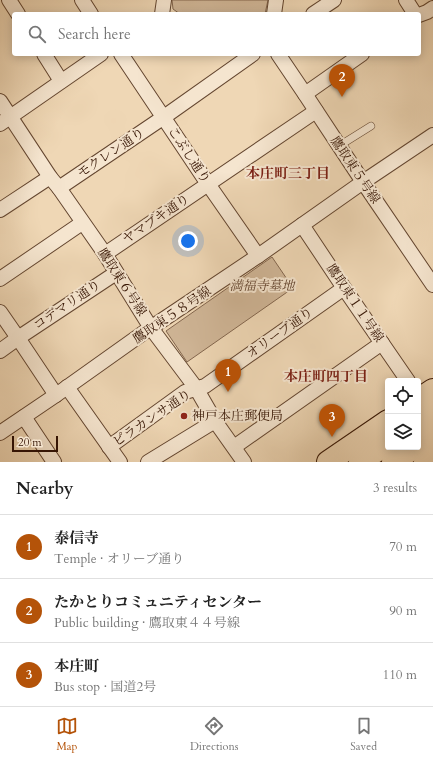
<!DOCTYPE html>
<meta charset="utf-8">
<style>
body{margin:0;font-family:Cardo,"Noto Serif JP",serif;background:#f6f6f6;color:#222}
.controls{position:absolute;right:12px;bottom:12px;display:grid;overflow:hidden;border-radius:4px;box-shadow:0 2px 10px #0003}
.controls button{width:36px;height:36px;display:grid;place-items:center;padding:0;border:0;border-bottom:1px solid #e0e0e0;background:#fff;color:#222;font:20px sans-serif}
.scale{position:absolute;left:12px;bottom:10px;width:46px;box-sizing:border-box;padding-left:4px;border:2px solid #361504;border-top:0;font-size:11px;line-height:14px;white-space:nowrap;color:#361504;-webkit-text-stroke:3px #f5e5cf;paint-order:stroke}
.you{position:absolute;left:188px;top:241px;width:14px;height:14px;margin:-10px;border:3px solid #fff;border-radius:50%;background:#1a73e8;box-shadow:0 0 0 6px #1a73e833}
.badge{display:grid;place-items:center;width:26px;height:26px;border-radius:50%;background:#b45309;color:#fff;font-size:13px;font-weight:700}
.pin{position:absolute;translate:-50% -33px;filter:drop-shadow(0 1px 2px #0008)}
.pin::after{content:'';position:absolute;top:21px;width:14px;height:12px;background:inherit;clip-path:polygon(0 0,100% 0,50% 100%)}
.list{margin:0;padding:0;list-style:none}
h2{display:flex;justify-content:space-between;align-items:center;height:52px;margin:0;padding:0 16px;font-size:17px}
h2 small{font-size:13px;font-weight:400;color:#767676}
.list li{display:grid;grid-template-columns:26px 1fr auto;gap:12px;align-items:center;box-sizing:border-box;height:64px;padding:0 16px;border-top:1px solid #e0e0e0}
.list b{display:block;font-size:15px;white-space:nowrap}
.list p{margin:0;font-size:13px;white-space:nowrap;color:#767676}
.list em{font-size:13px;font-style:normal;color:#767676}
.icon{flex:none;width:22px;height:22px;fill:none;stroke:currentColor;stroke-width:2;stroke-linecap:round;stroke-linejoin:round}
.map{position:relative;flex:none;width:433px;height:462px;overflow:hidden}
.search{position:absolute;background:#fff;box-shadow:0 2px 10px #0003;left:12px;right:12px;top:12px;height:44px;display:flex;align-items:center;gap:10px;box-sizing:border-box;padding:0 14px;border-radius:4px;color:#767676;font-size:15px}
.sheet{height:244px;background:#fff}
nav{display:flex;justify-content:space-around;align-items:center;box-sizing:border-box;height:56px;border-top:1px solid #e0e0e0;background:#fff;font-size:11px;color:#767676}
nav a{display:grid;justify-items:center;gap:2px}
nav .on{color:#b45309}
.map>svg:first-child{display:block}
</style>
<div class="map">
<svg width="433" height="462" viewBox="0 0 433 462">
<rect width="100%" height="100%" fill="#efd7b5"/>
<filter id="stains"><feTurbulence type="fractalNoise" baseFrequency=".005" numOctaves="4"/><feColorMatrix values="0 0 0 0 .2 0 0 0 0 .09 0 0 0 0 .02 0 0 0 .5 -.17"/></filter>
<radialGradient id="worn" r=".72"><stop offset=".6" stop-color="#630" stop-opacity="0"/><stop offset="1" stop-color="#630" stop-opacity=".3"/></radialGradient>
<!-- green -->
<g fill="#d0b697" stroke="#83664e">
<path d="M172,0H268L265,14H180L173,9Z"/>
<path d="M272,257L293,288L187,362L166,331Z"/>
</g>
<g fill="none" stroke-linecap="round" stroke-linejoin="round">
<defs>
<path id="lane" d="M339,146L371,126"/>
<g id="street">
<path d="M9,0L18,14"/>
<path d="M82,0L91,14"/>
<path d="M406,0L415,14"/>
<path d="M162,14L164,0"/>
<path d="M274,14L276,0"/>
<path d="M313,14L334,0"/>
<path d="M419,15L427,12L433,8"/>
<path d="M44,54L61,81"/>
<path d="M121,54L208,184L258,256"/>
<path d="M278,54L305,94L363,182L433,285"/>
<path d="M305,94L362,54"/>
<path d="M0,101L50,177L59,188L105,254L151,328L196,388L215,421L244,462"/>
<path d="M0,124L101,54"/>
<path d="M59,188L164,117L253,54"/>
<path d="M0,210L50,177"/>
<path d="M302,225L344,288L408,381"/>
<path d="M105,254L316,111"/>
<path d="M0,279L82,223"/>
<path d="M0,312L18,338L56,395"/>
<path d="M0,351L18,338L116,273"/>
<path d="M67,387L120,462"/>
<path d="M24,417L54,462"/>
<path d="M0,433L56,395L146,331L258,256L363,182L433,135"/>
<path d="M109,447L185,392L205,386L344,288"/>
<path d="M234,447L382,343"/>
<path d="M148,462L215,421"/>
</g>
<g id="highway">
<path d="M418,400L433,390"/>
<path d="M418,423L433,412"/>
<path d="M418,445L433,435"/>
<path d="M328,462L388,421"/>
<path d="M360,462L388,443"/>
<path d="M393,462L415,447"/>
<path d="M425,462L433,456"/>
</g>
</defs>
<!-- lane casing -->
<use href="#lane" stroke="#644630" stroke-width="8"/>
<!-- street casing -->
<use href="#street" stroke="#644630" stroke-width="16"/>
<!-- highway casing -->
<use href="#highway" stroke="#361504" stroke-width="24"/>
<!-- lane -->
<use href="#lane" stroke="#f5e5cf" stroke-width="7"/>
<!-- street -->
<use href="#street" stroke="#f5e5cf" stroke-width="14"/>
<!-- highway -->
<use href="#highway" stroke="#efd7b5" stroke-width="22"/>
</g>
<!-- markers -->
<circle fill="#8f2418" stroke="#f5e5cf" stroke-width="1.5" cx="184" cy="416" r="4"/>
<g text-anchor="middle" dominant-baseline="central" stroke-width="4" stroke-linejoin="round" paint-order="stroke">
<!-- street labels -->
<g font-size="13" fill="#361504" stroke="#f5e5cf">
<text transform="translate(111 153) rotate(-34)">モクレン通り</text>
<text transform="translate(189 155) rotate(56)">こぶし通り</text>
<text transform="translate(355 170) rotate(56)">鷹取東５号線</text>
<text transform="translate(156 219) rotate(-34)">ヤマブキ通り</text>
<text transform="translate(122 282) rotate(57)">鷹取東６号線</text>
<text transform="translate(355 303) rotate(56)">鷹取東１１号線</text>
<text transform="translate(67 305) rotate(-34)">コデマリ通り</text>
<text transform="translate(172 315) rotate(-34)">鷹取東５８号線</text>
<text transform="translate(280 333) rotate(-35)">オリーブ通り</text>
<text transform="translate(152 418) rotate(-34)">ピラカンサ通り</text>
</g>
<!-- park labels -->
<g font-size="13" font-style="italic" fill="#644530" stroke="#f5e5cf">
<text x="262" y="286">満福寺墓地</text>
</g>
<!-- poi labels -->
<g font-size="13" fill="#361504" stroke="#f5e5cf" text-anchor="start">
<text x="192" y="416">神戸本庄郵便局</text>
</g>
<!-- neighbourhood labels -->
<g font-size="14" font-weight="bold" fill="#7a1f14" stroke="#f5e5cf">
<text x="288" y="173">本庄町三丁目</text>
<text x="326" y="376">本庄町四丁目</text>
</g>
</g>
<rect width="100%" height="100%" filter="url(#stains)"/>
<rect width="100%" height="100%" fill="url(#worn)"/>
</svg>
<div class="controls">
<button><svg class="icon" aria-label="locate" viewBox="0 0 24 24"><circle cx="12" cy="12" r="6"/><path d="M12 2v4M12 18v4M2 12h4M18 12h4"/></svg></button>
<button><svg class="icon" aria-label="layers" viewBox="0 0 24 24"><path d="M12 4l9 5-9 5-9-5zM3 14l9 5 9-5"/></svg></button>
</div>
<div class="scale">20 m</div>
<div class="you"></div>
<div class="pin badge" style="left:228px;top:392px">1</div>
<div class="pin badge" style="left:342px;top:97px">2</div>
<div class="pin badge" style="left:332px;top:437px">3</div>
<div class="search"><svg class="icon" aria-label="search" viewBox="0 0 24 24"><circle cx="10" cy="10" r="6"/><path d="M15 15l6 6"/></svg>Search here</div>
</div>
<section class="sheet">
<h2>Nearby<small>3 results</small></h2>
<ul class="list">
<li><span class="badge">1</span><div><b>泰信寺</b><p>Temple · オリーブ通り</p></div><em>70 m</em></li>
<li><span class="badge">2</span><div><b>たかとりコミュニティセンター</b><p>Public building · 鷹取東４４号線</p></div><em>90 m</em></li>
<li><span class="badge">3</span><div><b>本庄町</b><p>Bus stop · 国道2号</p></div><em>110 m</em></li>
</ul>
</section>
<nav>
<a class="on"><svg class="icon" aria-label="map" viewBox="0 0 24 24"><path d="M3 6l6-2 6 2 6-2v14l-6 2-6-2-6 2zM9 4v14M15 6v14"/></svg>Map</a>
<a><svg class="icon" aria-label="directions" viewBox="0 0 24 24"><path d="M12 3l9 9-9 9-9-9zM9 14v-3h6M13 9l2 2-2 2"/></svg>Directions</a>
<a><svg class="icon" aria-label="saved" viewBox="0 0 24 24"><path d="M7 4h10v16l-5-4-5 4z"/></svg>Saved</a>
</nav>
